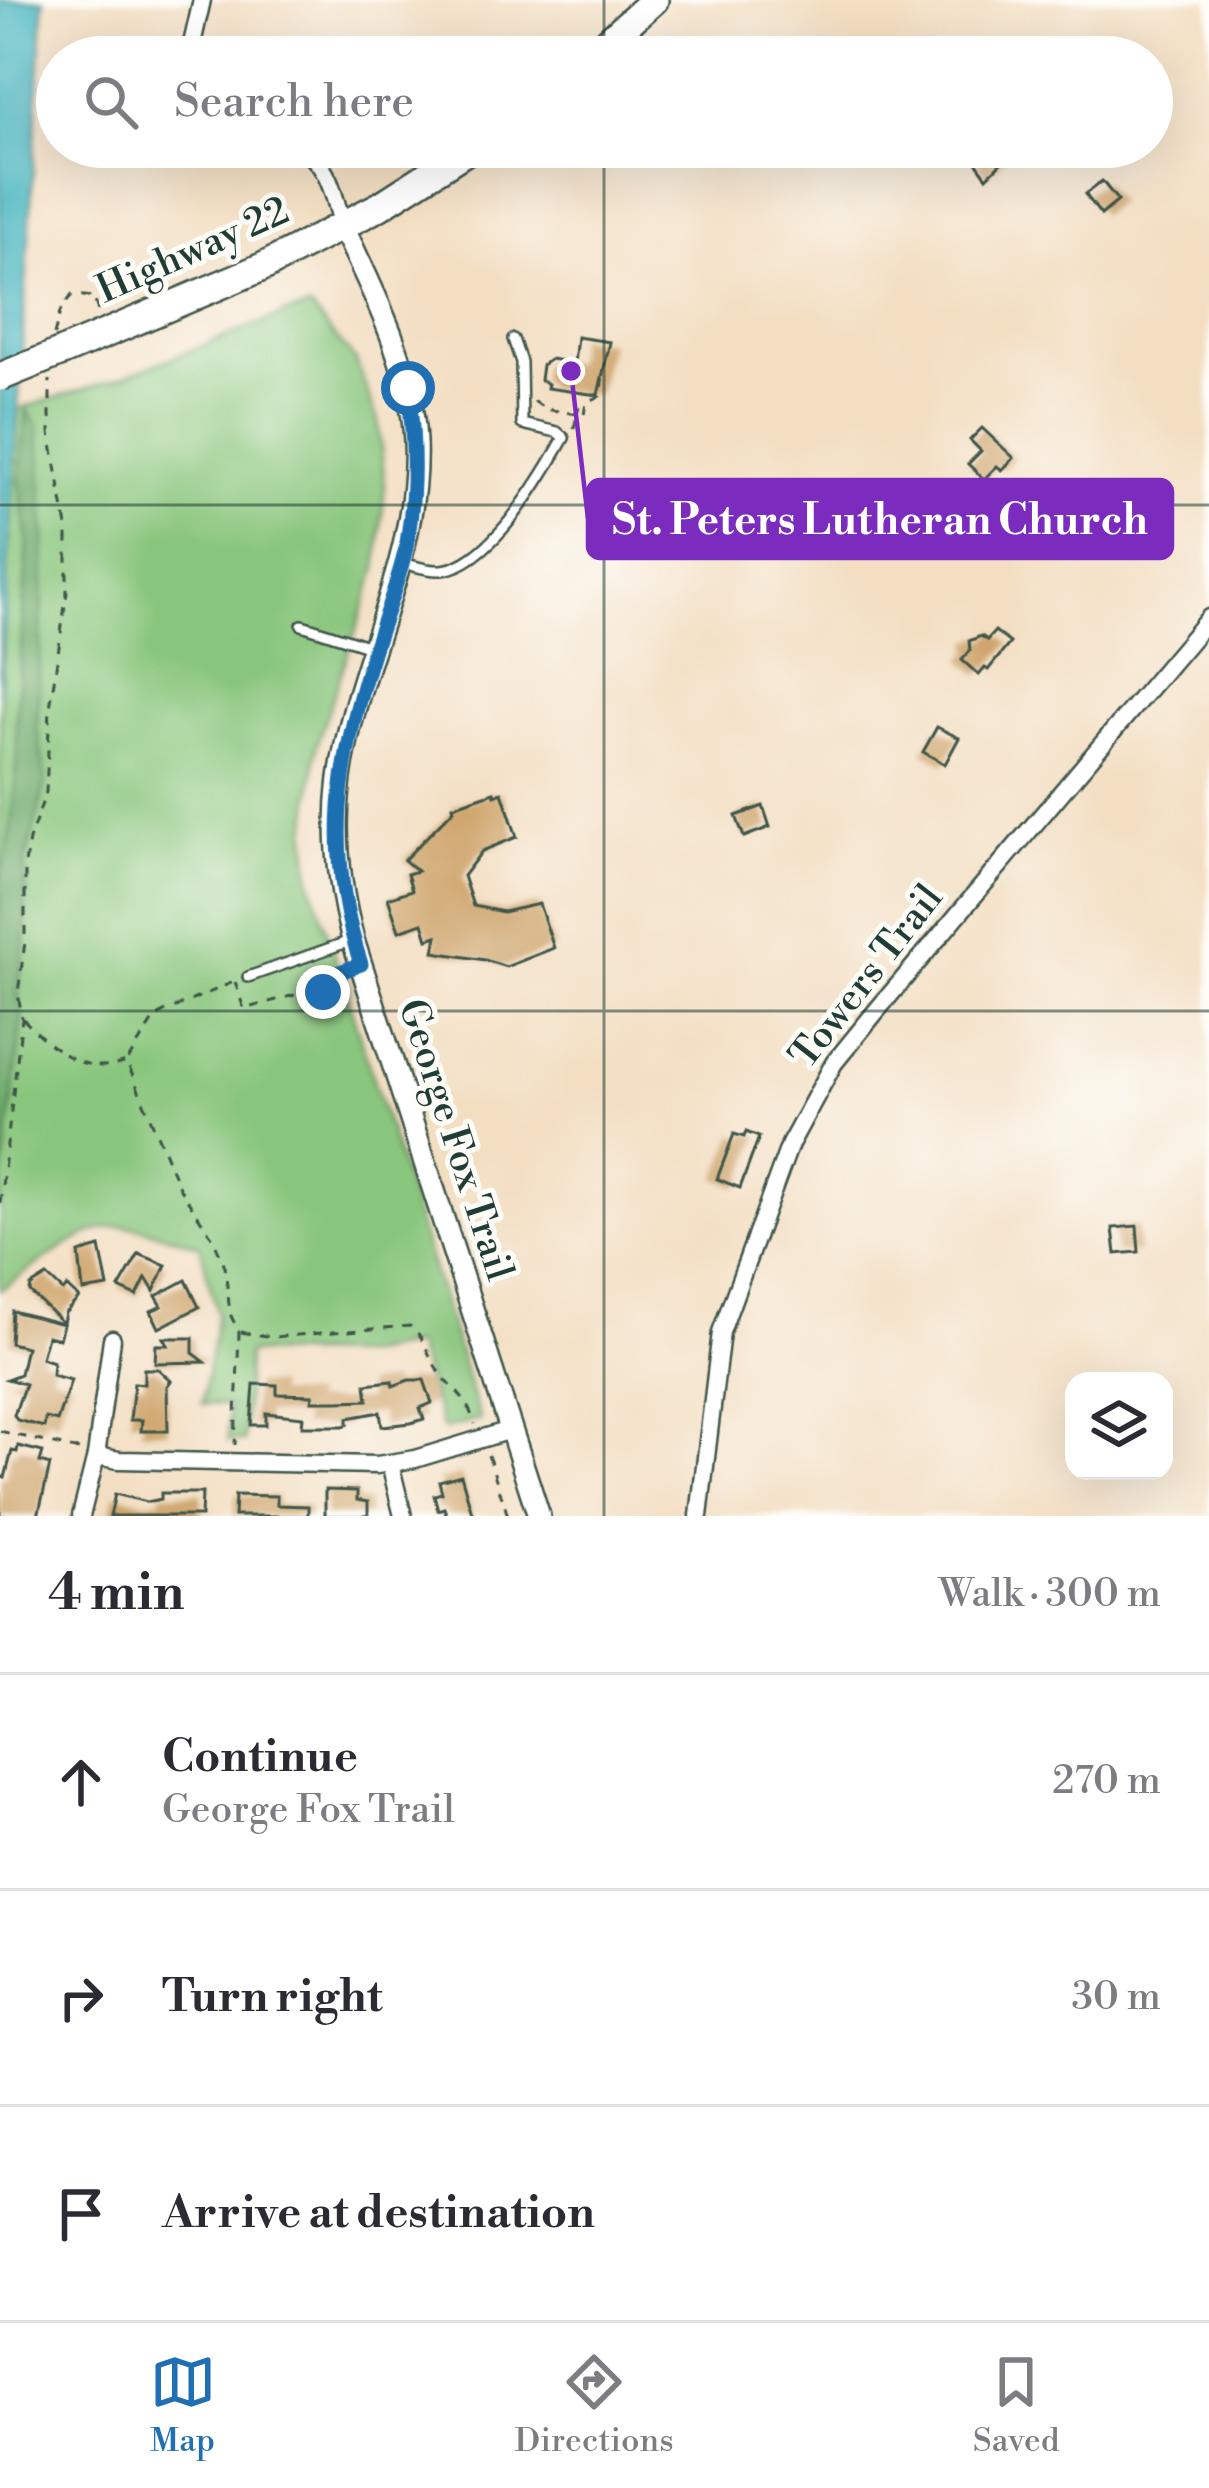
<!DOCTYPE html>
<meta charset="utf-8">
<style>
body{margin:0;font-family:"Libre Bodoni",serif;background:#f7f7f7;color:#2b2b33}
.controls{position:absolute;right:36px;bottom:36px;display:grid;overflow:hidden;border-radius:24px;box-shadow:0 12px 48px #0002}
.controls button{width:108px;height:108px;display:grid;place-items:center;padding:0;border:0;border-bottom:3px solid #e1e1e2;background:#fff;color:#2b2b33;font:60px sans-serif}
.stop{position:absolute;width:36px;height:36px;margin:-27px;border:9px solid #1f6fb2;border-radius:50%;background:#fff}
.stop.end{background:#1f6fb2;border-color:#fff;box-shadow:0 3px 12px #0008}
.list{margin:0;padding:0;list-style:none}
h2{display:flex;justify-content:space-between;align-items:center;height:156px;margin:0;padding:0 48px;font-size:51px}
h2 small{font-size:39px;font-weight:400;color:#7c7c81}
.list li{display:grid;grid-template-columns:78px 1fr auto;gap:36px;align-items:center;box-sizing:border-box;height:216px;padding:0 48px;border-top:3px solid #e1e1e2}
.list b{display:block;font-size:45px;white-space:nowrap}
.list p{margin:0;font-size:39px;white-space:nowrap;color:#7c7c81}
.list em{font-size:39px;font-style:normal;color:#7c7c81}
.icon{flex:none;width:66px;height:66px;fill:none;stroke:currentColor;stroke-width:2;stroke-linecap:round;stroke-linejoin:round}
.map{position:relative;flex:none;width:1209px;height:1516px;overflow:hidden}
.search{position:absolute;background:#fff;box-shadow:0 12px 48px #0002;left:36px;right:36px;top:36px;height:132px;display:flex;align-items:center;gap:30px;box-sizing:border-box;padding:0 42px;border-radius:66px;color:#7c7c81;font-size:45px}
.sheet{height:804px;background:#fff}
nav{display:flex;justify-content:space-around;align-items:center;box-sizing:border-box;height:168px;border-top:3px solid #e1e1e2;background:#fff;font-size:33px;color:#7c7c81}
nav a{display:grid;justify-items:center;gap:6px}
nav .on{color:#1f6fb2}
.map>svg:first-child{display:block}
</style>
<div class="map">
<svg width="1209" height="1516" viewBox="0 0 1209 1516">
<rect width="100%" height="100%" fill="#fdfcf7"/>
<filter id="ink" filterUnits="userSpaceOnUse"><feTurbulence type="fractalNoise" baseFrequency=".00833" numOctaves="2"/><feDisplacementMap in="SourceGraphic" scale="24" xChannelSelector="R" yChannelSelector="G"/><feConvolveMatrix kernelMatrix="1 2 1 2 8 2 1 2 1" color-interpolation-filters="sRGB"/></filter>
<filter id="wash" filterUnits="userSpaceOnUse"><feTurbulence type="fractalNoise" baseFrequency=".004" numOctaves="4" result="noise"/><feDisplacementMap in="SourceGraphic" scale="48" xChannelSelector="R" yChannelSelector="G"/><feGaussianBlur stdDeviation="2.7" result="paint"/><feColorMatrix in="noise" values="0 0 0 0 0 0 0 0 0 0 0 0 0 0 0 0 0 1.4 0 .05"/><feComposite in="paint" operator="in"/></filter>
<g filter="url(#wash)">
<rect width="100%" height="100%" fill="#f3dec2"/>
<!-- green -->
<path fill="#89c67d" stroke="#548258" stroke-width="3" d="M310,308L356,361L378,421L385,484L377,569L317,743L307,832L311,881L480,1420L443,1429L415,1345L362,1355L247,1353L244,1441H228L229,1405L202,1404L217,1314L200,1245C177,1239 149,1228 126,1226C84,1224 34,1269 0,1290V612L13,411L117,379L287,313Z"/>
<!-- forest -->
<path fill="#6eab6c" stroke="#467450" stroke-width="3" d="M27,410L38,427L41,463L45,540L37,725L46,782L25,864V942L18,993L22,1018L0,1203V879L10,832L18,757L16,720L28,542L19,479Z"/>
<!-- water -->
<path fill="#47b5c0" stroke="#33797a" stroke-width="3" d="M0,0H44L0,696Z"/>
<g id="blocks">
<!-- building -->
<g fill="#cfa56d">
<path d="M965,147H1017L987,177Z"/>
<path d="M1102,181L1118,201L1101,215L1085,194Z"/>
<path d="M577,337L610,342L598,395L547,388L548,384L540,380L542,365L551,359L574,363Z"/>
<path d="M982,428L1014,458L1002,470L997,466L984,479L968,464L981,451L970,440Z"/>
<path d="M995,631L1010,643L988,670L985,668L979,675L962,660L970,651L969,641L981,636L987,640Z"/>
<path d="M937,727L959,738L945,764L923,752Z"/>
<path d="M494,792L495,795L502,792L517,837L482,851L463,876L473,906L503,912L539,904L554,948L506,967L485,960L434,952L437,936L428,939L423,923L399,931L388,898L412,890L407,874L417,871L404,860L454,809L453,806Z"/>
<path d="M763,806L770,827L744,837L736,816Z"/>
<path d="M746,1132L759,1137L740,1188L717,1179L734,1134L744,1137Z"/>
<path d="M1137,1226L1139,1252L1116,1254L1113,1228Z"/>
<path d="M100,1247L108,1287L83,1291L79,1253Z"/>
<path d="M139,1254L166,1265L154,1291L146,1278L137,1296L119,1288Z"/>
<path d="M47,1276L63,1291L67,1287L79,1298L65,1313L63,1323L30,1292L31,1286Z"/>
<path d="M186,1280L199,1307L159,1328L151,1311L162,1306L156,1296Z"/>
<path d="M12,1311L63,1324L59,1339L47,1336L41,1358L53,1362L52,1375L71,1380L57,1421L46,1418L44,1427L17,1420L14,1415L25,1384L7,1379L20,1374L26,1347L10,1343Z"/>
<path d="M164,1338H193V1353L205,1362L155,1363L156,1345H168Z"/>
<path d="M144,1369H158L171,1381L167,1386L168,1431H141L142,1420H130L134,1383L144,1384Z"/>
<path d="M409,1380H424L432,1403L420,1408L424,1419L411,1423L382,1426L380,1412L348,1418V1424L344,1426H302L303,1417L266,1413V1425H251L254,1384L277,1385V1394L313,1395L312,1401H338L368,1400L366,1384L392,1381L393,1386Z"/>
<path d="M18,1446L43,1452L40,1462L50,1465L38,1516H0V1476L5,1478L12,1451L17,1452Z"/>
<path d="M461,1475L473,1516H447L444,1508L438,1510L434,1495L442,1493L439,1481Z"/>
<path d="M325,1490L357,1491V1500L368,1502V1516H325Z"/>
<path d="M161,1493H202L201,1516H110L115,1494L147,1502L161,1499Z"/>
<path d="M235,1495L277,1496V1505L308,1506V1516H234Z"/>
</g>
</g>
</g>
<g filter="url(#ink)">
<use href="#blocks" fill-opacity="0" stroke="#3f5549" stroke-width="3"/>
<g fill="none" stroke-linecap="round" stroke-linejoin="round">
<defs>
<g id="service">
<path d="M403,563C415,566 428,571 441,570C490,566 542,477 564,438L557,432L522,424L521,362L513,339"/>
<path d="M302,625L374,648"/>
<path d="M248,977L353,940"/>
</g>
<g id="minor">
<path d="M189,57L202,0"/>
<path d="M234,147H248"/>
<path d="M295,147C329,158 334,197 343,227"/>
<path d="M96,1456L119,1460L377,1465L415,1459L510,1430"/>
<path d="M390,1464L403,1516"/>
<path d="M81,1516L96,1456L112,1339"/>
<path d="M699,1516L721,1332L790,1144L834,1063L878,1009L1209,618"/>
</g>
<path id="tertiary" d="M343,227C375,296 411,363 415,441C420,563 356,661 340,778C333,832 339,887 353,940L539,1516"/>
<g id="primary">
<path d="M590,57L654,0"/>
<path d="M62,352L265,266L380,206L472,147"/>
</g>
</defs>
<!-- service casing -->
<use href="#service" stroke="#3f5549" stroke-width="14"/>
<!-- minor casing -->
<use href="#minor" stroke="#3f5549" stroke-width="21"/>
<!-- tertiary casing -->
<use href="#tertiary" stroke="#3f5549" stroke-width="26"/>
<!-- primary casing -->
<use href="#primary" stroke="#3f5549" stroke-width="32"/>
<!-- path -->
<g stroke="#3f5549" stroke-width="3" stroke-dasharray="9 9" stroke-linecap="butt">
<path d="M54,335L60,312L72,295L94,297L99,315"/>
<path d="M534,401L545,409L584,415L586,403L600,396L604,368"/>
<path d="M574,428L579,407"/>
<path d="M235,982L244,1009L316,989L329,999L337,998L341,992L340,972L344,970"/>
<path d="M23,1019C54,1050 82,1076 127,1062L179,1187L213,1238L225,1266L230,1314L239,1332L235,1445"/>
<path d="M128,1060L153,1020L162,1013L236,981"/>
<path d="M0,1203L22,1018L18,993L25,942V864L29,840L46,792L50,708L67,592V527L50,433V380"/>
<path d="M241,1332L272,1337L410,1326C425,1337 426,1352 436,1367C452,1392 464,1391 475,1424"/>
<path d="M0,1431L83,1451"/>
<path d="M488,1455L508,1516"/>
</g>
<!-- service -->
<use href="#service" stroke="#fff" stroke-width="9"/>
<!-- minor -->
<use href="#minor" stroke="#fff" stroke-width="16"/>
<!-- tertiary -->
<use href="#tertiary" stroke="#fff" stroke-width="21"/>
<!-- primary -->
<use href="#primary" stroke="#fff" stroke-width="27"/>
<defs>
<path id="primary-bridge" d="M0,377L62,352"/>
</defs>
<!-- primary-bridge casing -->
<use href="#primary-bridge" stroke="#3f5549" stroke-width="32" stroke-linecap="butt"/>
<!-- primary-bridge -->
<use href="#primary-bridge" stroke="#fff" stroke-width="27"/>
</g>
</g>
<g fill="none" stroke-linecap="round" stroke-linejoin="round" filter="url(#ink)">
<!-- route -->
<path stroke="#1f6fb2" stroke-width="15" d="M323,992L329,999L341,992L340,972L361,964C323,849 339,761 374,649C385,614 400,579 407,543C416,490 415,441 408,388"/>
</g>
<!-- grid -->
<path fill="none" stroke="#1f3d34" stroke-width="3" stroke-opacity="0.55" d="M604,0V57M604,147V1516M0,505H1209M0,1011H1209"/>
<g text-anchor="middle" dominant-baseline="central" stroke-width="10" stroke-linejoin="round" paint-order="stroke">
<!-- street labels -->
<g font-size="39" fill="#1f3d34" stroke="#fdfcf7">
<text transform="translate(193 251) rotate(-24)">Highway 22</text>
<text transform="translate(867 977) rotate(-52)">Towers Trail</text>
<text transform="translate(455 1140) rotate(72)">George Fox Trail</text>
</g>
</g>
<!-- callouts -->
<path fill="none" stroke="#7b2cbf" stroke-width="4.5" d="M571 371L588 519"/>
<circle fill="#7b2cbf" stroke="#fdfcf7" stroke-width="4.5" cx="571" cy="371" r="12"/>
<rect fill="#7b2cbf" stroke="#7b2cbf" stroke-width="4.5" x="588" y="480" width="584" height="78" rx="12"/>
<g font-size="42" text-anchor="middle" font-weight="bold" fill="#fff">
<text x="880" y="534">St. Peters Lutheran Church</text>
</g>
</svg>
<div class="controls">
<button><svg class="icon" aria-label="layers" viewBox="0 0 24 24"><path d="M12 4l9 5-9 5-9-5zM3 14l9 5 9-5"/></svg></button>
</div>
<div class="stop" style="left:408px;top:388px"></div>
<div class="stop end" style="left:323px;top:992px"></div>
<div class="search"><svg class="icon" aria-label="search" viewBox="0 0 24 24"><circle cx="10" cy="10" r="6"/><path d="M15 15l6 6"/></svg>Search here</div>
</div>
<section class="sheet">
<h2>4 min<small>Walk · 300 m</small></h2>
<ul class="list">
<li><svg class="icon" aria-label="ahead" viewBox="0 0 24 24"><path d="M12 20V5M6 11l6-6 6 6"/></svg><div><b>Continue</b><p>George Fox Trail</p></div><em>270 m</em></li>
<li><svg class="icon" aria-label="right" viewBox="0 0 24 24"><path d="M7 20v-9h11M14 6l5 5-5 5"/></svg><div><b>Turn right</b></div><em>30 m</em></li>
<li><svg class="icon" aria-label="arrive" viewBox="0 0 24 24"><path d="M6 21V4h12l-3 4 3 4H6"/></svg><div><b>Arrive at destination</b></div></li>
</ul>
</section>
<nav>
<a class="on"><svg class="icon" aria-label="map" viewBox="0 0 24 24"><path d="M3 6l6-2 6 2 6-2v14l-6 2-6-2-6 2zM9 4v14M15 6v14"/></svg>Map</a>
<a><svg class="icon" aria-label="directions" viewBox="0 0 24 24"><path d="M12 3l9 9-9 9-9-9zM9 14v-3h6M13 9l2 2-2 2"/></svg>Directions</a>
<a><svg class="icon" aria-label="saved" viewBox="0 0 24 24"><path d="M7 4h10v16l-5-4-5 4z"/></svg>Saved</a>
</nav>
